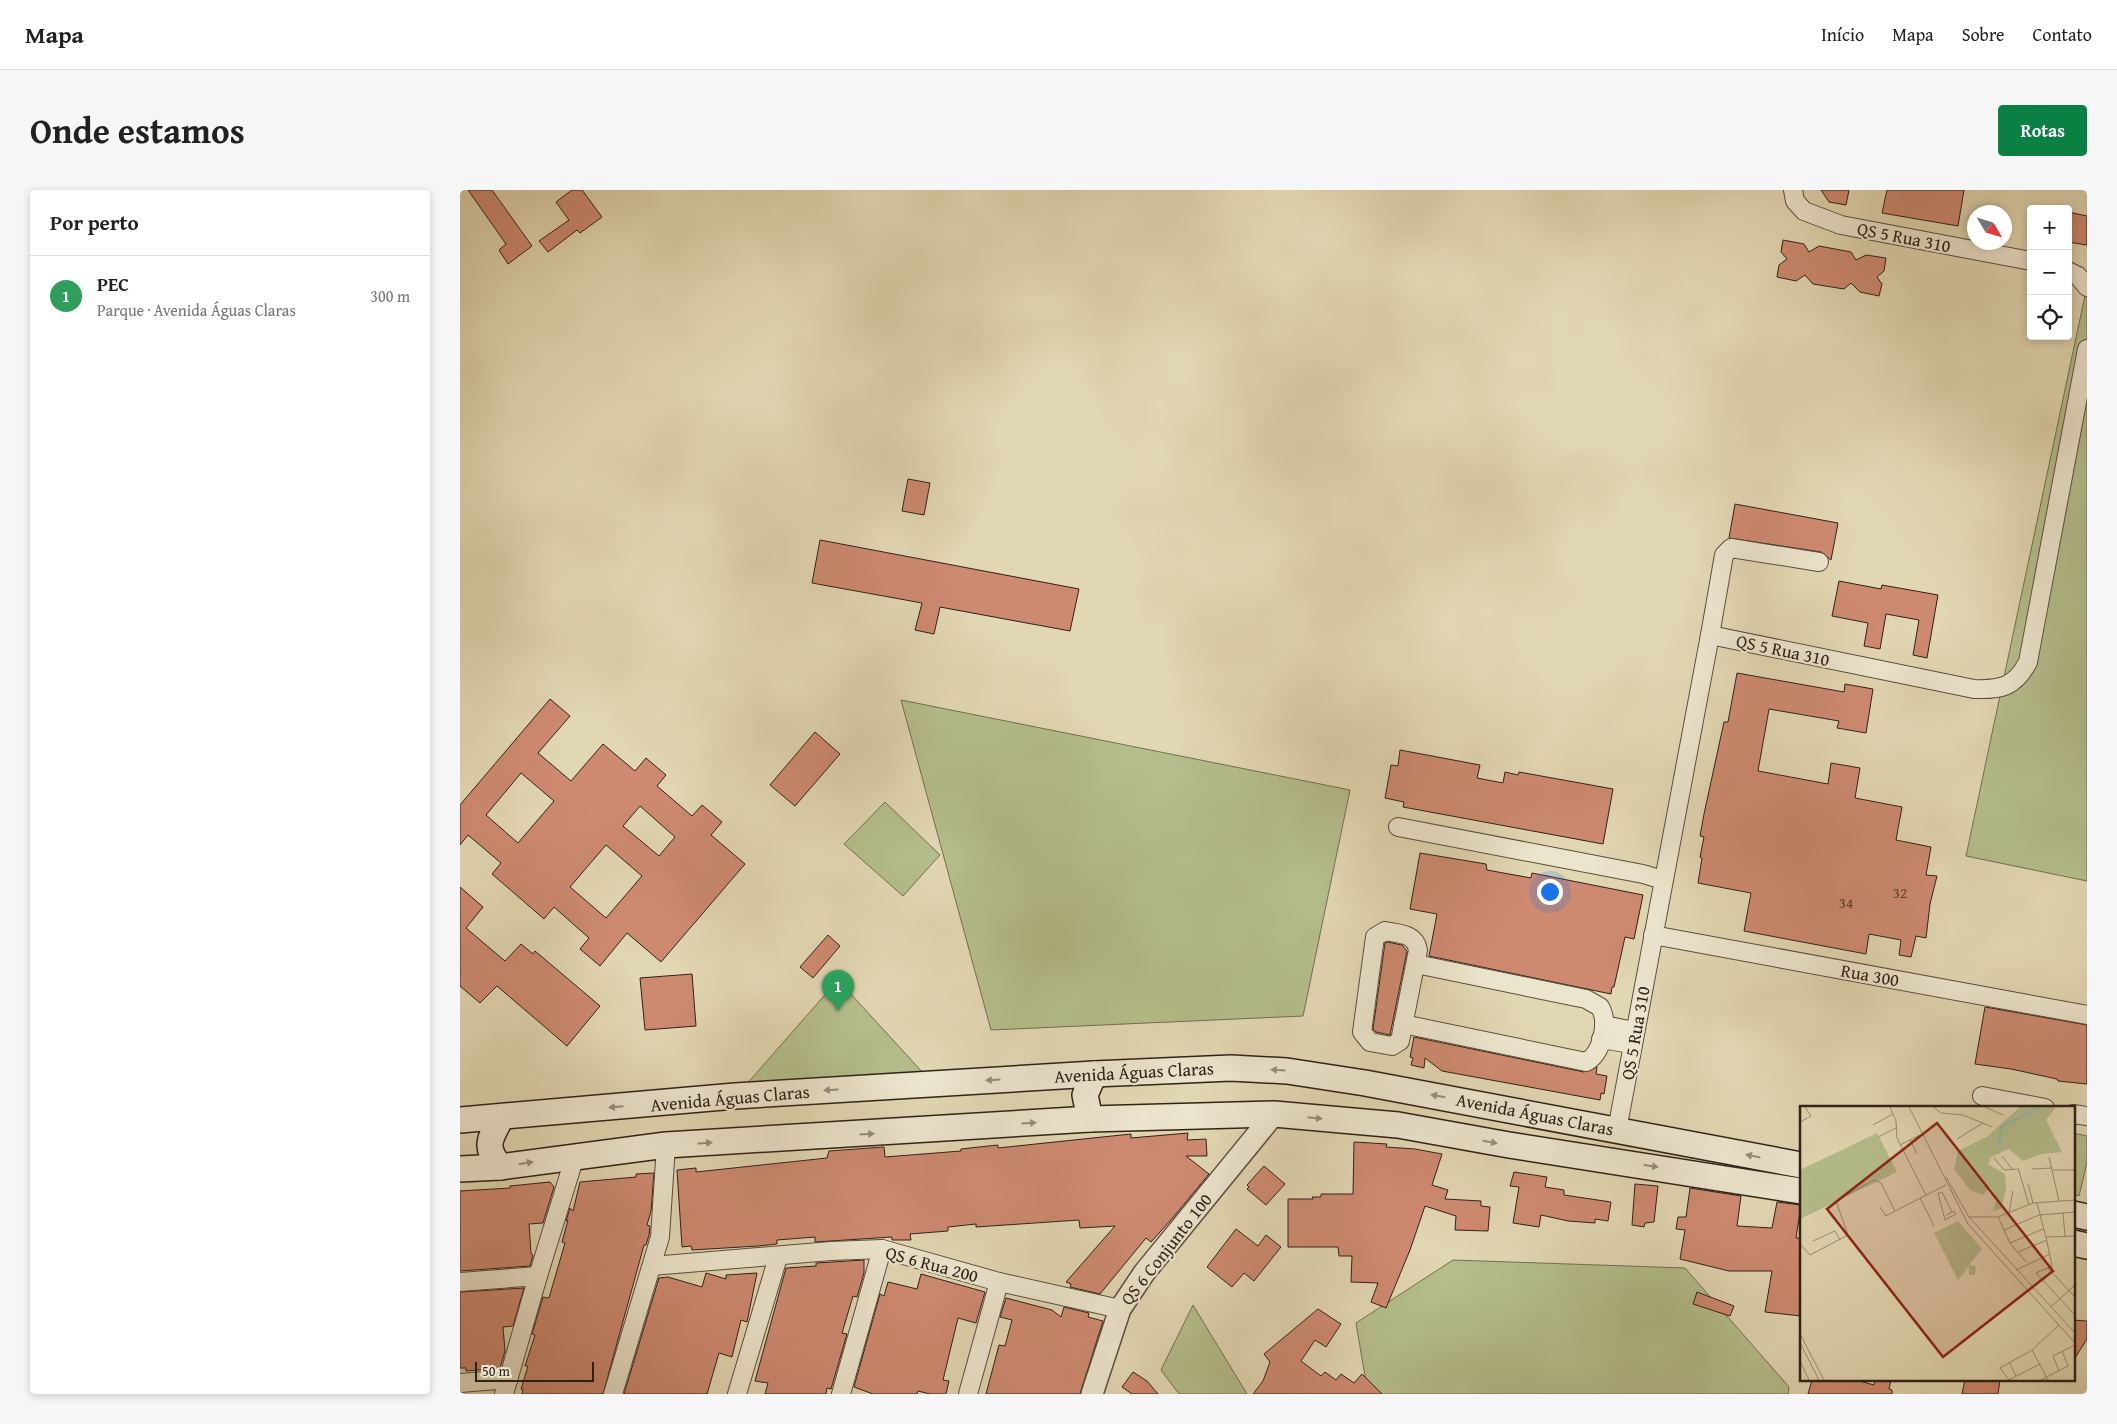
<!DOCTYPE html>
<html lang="pt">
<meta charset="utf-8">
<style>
body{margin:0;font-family:"Gentium Book Plus",serif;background:#f6f6f6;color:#202124}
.controls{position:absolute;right:15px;top:15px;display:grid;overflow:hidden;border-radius:5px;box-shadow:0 2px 8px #0003}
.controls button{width:45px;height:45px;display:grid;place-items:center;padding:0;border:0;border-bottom:1px solid #e0e0e0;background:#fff;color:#202124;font:25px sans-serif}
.compass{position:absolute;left:1507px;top:15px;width:45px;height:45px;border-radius:50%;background:#fff;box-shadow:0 2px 8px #0003;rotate:128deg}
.scale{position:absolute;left:15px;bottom:12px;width:119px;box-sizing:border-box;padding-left:5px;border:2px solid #2e2117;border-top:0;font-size:14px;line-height:18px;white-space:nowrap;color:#2e2117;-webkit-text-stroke:4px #ece5ce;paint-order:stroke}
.you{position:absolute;left:1089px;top:701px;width:18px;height:18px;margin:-12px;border:4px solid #fff;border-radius:50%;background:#1a73e8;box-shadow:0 0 0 8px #1a73e833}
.badge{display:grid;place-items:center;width:32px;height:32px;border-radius:50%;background:#0b8043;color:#fff;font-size:16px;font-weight:700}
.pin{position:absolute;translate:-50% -41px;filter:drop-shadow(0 1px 2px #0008)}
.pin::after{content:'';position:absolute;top:26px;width:18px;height:15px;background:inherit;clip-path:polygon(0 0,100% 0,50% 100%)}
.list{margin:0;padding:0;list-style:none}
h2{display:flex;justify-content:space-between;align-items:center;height:65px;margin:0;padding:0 20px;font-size:21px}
h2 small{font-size:16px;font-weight:400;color:#757577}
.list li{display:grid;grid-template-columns:32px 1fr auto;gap:15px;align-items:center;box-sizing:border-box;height:80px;padding:0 20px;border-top:1px solid #e0e0e0}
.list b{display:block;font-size:19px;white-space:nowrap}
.list p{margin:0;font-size:16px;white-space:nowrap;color:#757577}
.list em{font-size:16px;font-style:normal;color:#757577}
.icon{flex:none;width:28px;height:28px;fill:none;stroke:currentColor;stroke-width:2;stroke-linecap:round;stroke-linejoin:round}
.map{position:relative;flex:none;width:1627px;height:1204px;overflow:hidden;border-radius:5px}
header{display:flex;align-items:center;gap:30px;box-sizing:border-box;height:70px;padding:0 25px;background:#fff;border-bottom:1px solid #e0e0e0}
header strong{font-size:24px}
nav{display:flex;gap:28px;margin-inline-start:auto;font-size:18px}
.intro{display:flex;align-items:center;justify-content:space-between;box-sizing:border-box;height:120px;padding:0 30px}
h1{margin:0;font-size:35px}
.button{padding:12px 22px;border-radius:5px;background:#0b8043;color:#fff;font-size:18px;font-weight:700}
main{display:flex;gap:30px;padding:0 30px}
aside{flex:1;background:#fff;border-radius:5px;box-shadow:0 2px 8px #0003}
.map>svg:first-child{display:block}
</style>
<header>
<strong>Mapa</strong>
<nav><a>Início</a><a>Mapa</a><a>Sobre</a><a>Contato</a></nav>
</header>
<div class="intro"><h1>Onde estamos</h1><a class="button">Rotas</a></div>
<main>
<aside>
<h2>Por perto<small></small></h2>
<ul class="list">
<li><span class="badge" style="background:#2e9e5b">1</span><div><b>PEC</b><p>Parque · Avenida Águas Claras</p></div><em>300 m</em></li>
</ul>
</aside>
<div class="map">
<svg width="1627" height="1204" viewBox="0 0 1627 1204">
<rect width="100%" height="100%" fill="#e2d7b3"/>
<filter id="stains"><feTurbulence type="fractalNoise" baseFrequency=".004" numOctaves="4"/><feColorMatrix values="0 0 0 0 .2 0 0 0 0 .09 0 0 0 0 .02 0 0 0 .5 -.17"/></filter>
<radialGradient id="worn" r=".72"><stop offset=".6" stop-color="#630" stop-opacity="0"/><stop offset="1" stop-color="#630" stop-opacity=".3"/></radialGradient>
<!-- green -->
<g fill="#b4be8c" stroke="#717052">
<path d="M1627,96V691L1506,666Z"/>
<path d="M441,510L890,600L843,826L531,840Z"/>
<path d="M425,612L480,665L443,706L384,654Z"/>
<path d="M378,790L465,885L285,896Z"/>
<path d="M1613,943L1627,946V972L1619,1006L1613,1004Z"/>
<path d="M993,1070L1225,1078L1329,1197L1328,1204H908L896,1133Z"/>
<path d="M733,1115L787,1204H719L701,1180Z"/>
</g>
<!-- building -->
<g fill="#ce8a71" stroke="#2e2117" fill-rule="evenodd">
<path d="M8,0H32L72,56L48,74L39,60L46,54Z"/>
<path d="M112,0H122L142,27L120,43L117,40L88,62L79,51L109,30L96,12Z"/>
<path d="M1361,0H1389L1386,15L1369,12Z"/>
<path d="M1427,0H1504L1498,36L1422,23Z"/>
<path d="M1608,22L1627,26V55L1608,52Z"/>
<path d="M1323,50L1344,54L1349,62L1359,56L1391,62L1396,70L1406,65L1426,68L1424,81L1417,87L1422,94L1419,106L1400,102L1391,93L1384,99L1353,94L1345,85L1336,91L1317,87L1319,75L1327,69L1321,62Z"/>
<path d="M448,289L470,293L464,325L442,321Z"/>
<path d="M1275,314L1378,333L1371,370L1361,362L1269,348Z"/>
<path d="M360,350L619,399L610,441L480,417L474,444L455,440L462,413L352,393Z"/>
<path d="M1379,391L1421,399L1422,395L1478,405L1467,468L1453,465L1459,430L1426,424L1420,459L1404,456L1408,433L1372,426Z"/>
<path d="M1277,483L1384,502L1385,494L1413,499L1406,543L1377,538L1379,531L1309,519L1298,581L1368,594L1371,573L1400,578L1395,608L1442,617L1436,650L1471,657L1466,685L1477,686L1470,714L1466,748L1456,746L1451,767L1439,765L1441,750L1409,744L1406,764L1284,741L1291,703L1238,693L1242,668L1240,667L1244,647L1240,646L1244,624L1264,532H1268Z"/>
<path d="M90,509L110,526L78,563L111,591L143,554L175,581L186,568L206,585L197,596L232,626L242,615L262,632L251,645L285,674L201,772L167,743L140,776L120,759L129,748L94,717L84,729L32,684L41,673L8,645L0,655V615ZM61,583L94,611L58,653L26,625ZM180,616L215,647L199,666L163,636ZM146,655L182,686L146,728L110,697Z"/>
<path d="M355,542L380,564L335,616L310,595Z"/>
<path d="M940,560L1020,575L1017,588L1043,593L1045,582L1058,585L1059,582L1153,599L1143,654L943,617L944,612L925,608L931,575L938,576Z"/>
<path d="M960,663L1026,674L1027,680L1071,688L1072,683L1183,705L1174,749L1165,747L1154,797H1152L1151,804L969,766L977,724L950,719Z"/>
<path d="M0,697L23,717L6,738L45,771L61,754L73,764L75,761L140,816L107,856L37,796L20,813L0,796Z"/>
<path d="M368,745L380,756L353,788L340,777Z"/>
<path d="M927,752L942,755L947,761L930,845L916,842L913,839L925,753Z"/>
<path d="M232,784L236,836L185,840L180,788Z"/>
<path d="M1525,817L1627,835V894L1598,891L1597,889L1551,879L1515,874Z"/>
<path d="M954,847L1124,882L1137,877L1136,884L1147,886L1144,904L1141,903L1140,910L982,881L965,868L964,878L951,875L953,868L950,867Z"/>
<path d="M728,943L727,950L746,949L747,966H726L749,984L710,1031L691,1052L686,1048L640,1104L610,1097L611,1094L606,1092L655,1036L620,1038L619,1030L516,1037V1034L488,1037V1041L450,1044L451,1050H432V1047L355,1052V1047L317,1050V1054L298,1056L232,1060L231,1056L222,1057L217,980L236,978V982L367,968L369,961L424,957L425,967L501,961V959L519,957L538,955V958L671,944V948Z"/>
<path d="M894,952L927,954L926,957L955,959L982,964L972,995L988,1000L985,1009L1021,1011V1016L1030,1017L1028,1041L995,1040L996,1026L965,1016L950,1060L926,1118L911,1112L918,1093L891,1092L892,1066H879L878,1057H828V1009H853L852,1007H861V1004H893Z"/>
<path d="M804,976L825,994L806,1015L787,999L789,997L787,995Z"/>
<path d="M1054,982L1087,987L1085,997L1104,1000V1005L1151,1012L1148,1031L1135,1029V1033L1108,1031L1081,1025L1079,1037L1053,1033L1059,997L1050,996Z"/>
<path d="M194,983L191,1021L187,1035L190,1036L189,1045L186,1055H184L143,1204H62L63,1199H61L68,1176H65L75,1145L72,1144L83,1107L89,1108L105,1053L102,1052L108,1030L106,1031L110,1018L113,1021L120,992L176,987V984Z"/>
<path d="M90,992L94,997L83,1033L69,1034L71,1064L73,1065L70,1076L0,1081V1001L50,998V996Z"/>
<path d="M1175,994L1198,996L1194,1032L1185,1033L1184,1037L1172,1035Z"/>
<path d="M1230,998L1281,1006L1277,1036L1312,1038L1317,1012L1341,1015L1336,1048H1341V1126L1305,1122L1312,1081H1269L1220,1069L1225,1040L1216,1039L1218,1027H1226Z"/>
<path d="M776,1039L798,1056L806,1045L821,1057L794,1091L784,1083L772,1097L747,1077Z"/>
<path d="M404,1070V1083L397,1107L393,1106L382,1143L387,1144L371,1199L367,1198L366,1204H305L308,1193L295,1191L326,1078L356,1076V1073Z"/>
<path d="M246,1083L266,1089V1085L297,1083L287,1132L281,1130L272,1167L259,1163L247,1204H164L199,1088L208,1087L242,1097Z"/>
<path d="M461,1084L525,1102L516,1133L498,1128L483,1190L489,1191L486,1204H470L458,1201L457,1204H413L394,1197L420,1104L424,1106L428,1092L457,1099Z"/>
<path d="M64,1098L53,1136L43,1137L45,1161L40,1178L6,1181V1178H0V1102Z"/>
<path d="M1237,1102L1274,1116L1270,1126L1233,1114Z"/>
<path d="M546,1108L592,1120L601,1127L604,1117L629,1123L628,1127L643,1131L620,1204H526L539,1155L545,1156L552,1130L540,1127Z"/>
<path d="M858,1119L881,1134L866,1157L855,1150L841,1171L861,1186L865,1182L876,1190L881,1184L894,1193L902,1184L922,1204H793L803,1191L810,1172L804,1164Z"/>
<path d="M1613,1130L1627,1131V1149L1613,1171Z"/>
<path d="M673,1182L687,1191L698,1204H672L662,1197Z"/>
<path d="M1352,1190H1396L1414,1195L1415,1190H1431L1429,1199L1432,1200V1204H1348Z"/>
<path d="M1505,1190H1540L1538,1204H1502Z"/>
</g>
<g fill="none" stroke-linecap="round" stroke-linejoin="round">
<defs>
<g id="minor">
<path d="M1333,0L1335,11L1344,21L1381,35L1571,71"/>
<path d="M1608,81L1618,86L1627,97"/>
<path d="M1250,445L1264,365L1271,358L1359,372"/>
<path d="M938,637L1183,684L1203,690"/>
<path d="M925,741C939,744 955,743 958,760L940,851L932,856L910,852L902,842L915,747Z"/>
<path d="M1193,745L1627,825"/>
<path d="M943,834L1126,872C1142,864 1149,832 1140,817L1126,809L956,774"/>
<path d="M1144,835L1174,841"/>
<path d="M1141,849L1172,854"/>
<path d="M1522,906L1585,918"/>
<path d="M1613,924L1627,926"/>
<path d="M1157,940L1250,445L1514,499C1541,500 1555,497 1568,472L1627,159"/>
<path d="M192,1076L371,1061L422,1059L539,1092L660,1119"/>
<path d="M78,1086L115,966"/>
<path d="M0,1092L78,1086L44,1204"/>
<path d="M0,1193L49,1189"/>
<path d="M153,1204L200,1047L206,955"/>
<path d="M277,1204L318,1067"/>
<path d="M381,1204L422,1059"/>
<path d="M508,1204L539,1092"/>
</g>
<path id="tertiary" d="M632,1204L660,1119L684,1083L814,924"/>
<g id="secondary">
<path d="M630,929L625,905L634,884"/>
<path d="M0,930L275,906L634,884L771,878L827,881L905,893L1341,975"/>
<path d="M40,977C24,956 29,950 41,928"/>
<path d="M0,979L40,977L206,955L630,929L814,924L938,935L1049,955L1341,1001"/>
<path d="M1613,1024L1627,1027"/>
<path d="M1613,1053L1627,1056"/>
</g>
</defs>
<!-- minor casing -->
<use href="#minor" stroke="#5b4e3e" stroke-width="20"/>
<!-- tertiary casing -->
<use href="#tertiary" stroke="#5b4e3e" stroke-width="24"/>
<!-- secondary casing -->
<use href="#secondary" stroke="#2e2117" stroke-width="28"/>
<!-- minor -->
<use href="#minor" stroke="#ece5ce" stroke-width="18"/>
<!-- tertiary -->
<use href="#tertiary" stroke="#ece5ce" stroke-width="21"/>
<!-- secondary -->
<use href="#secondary" stroke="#ece5ce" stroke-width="25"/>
</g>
<!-- one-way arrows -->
<defs><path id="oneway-solid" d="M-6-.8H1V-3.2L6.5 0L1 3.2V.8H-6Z" transform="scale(1.25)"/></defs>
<g fill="#968d7c">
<use href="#oneway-solid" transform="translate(818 880) rotate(-176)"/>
<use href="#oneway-solid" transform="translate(533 890) rotate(177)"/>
<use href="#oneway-solid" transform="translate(371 900) rotate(176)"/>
<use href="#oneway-solid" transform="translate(978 906) rotate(-170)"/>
<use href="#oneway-solid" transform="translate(156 917) rotate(175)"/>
<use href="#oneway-solid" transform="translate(855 928) rotate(6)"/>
<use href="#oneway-solid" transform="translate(569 933) rotate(-4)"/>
<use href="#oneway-solid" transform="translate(407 944) rotate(-4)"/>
<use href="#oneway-solid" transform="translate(1030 952) rotate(10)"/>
<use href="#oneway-solid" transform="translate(245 953) rotate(-3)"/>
<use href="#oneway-solid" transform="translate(1293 966) rotate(-169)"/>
<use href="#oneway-solid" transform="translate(66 973) rotate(-9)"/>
<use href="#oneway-solid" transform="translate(1191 976) rotate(9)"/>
</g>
<g text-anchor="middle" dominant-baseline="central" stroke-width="4.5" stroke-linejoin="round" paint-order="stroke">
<!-- number labels -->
<g font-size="15" fill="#563b2e">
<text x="1440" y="702">32</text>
<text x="1386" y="712">34</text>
</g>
<!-- street labels -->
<g font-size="18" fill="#2e2117" stroke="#ece5ce">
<text transform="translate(1444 47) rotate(11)">QS 5 Rua 310</text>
<text transform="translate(1323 460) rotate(12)">QS 5 Rua 310</text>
<text transform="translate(1410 785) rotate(10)">Rua 300</text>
<text transform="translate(1175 843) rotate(-80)">QS 5 Rua 310</text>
<text transform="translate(674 882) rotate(-3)">Avenida Águas Claras</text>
<text transform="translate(270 908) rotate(-5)">Avenida Águas Claras</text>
<text transform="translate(1075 924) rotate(11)">Avenida Águas Claras</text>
<text transform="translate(706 1059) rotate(-52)">QS 6 Conjunto 100</text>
<text transform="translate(472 1074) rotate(15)">QS 6 Rua 200</text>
</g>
</g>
<!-- overview -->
<g transform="translate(1340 916)">
<rect width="275" height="275" fill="#e2d7b3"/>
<path d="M220,1H256L246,14L262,46L242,48L223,55L209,43L191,51L188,58L205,68L206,83L201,103L193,105L197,92L190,81L183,89L170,84L154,63L158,45L188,30ZM77,27L97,66L0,113V64ZM158,115L182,143L169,159L176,160L175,169H169V160L158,174L134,127Z" fill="#b4be8c"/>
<path fill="none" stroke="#95baab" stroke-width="2.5" d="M199,40L201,21L240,1"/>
<path fill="none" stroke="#9a8e75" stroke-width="1" d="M90,1L96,15L97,32L126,89M109,1L168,118L275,237M133,1L141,7L163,9L192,21M185,1L203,9M0,16L11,10L5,1M73,19L93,8M78,31L96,22M110,33L117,48M157,33L183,17M100,39L120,29M202,50L212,63M249,51L259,95M194,52L204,64L217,63M218,62L229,99M232,63L252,62M253,64H275M146,71L169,111L275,227M228,78L233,97M120,92L134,120M237,97L246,131M80,101L86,110L95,105M209,107L213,85M263,107L265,130M146,109L154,105L156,108L145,114L138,87L142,86L152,106M169,111H198L233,97L275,94M198,111L210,137L227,157M204,124L239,109L275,106M275,130L246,131L252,160L236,167L275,209M13,135L35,125L40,134M210,137L243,123M0,138L10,149L48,129L36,95L74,74L81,77L95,105L146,79M218,146L247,134M248,162L275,191M216,164L250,148M251,201L275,179M0,228L24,274M0,237L19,274M232,244L248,274M0,255L9,274M209,256L216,270M240,258L209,274L200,262L232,244L259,219M259,265L253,250L275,239M241,274L268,260L262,245"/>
<path fill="#8f2418" fill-opacity="0.15" stroke="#8f2418" stroke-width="2.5" d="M137,17L253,165L143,251L27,103Z"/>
<rect width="275" height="275" fill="none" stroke="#2e2117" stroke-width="2.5"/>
</g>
<rect width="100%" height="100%" filter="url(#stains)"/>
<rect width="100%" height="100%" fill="url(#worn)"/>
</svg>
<div class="controls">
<button>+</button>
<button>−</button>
<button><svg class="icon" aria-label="locate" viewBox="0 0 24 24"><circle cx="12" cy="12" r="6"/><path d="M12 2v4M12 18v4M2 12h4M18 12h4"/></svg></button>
</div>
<svg class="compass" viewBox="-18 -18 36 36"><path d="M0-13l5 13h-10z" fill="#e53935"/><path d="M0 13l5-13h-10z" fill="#757577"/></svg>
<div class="scale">50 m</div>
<div class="you"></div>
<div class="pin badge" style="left:378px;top:821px;background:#2e9e5b">1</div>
</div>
</main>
